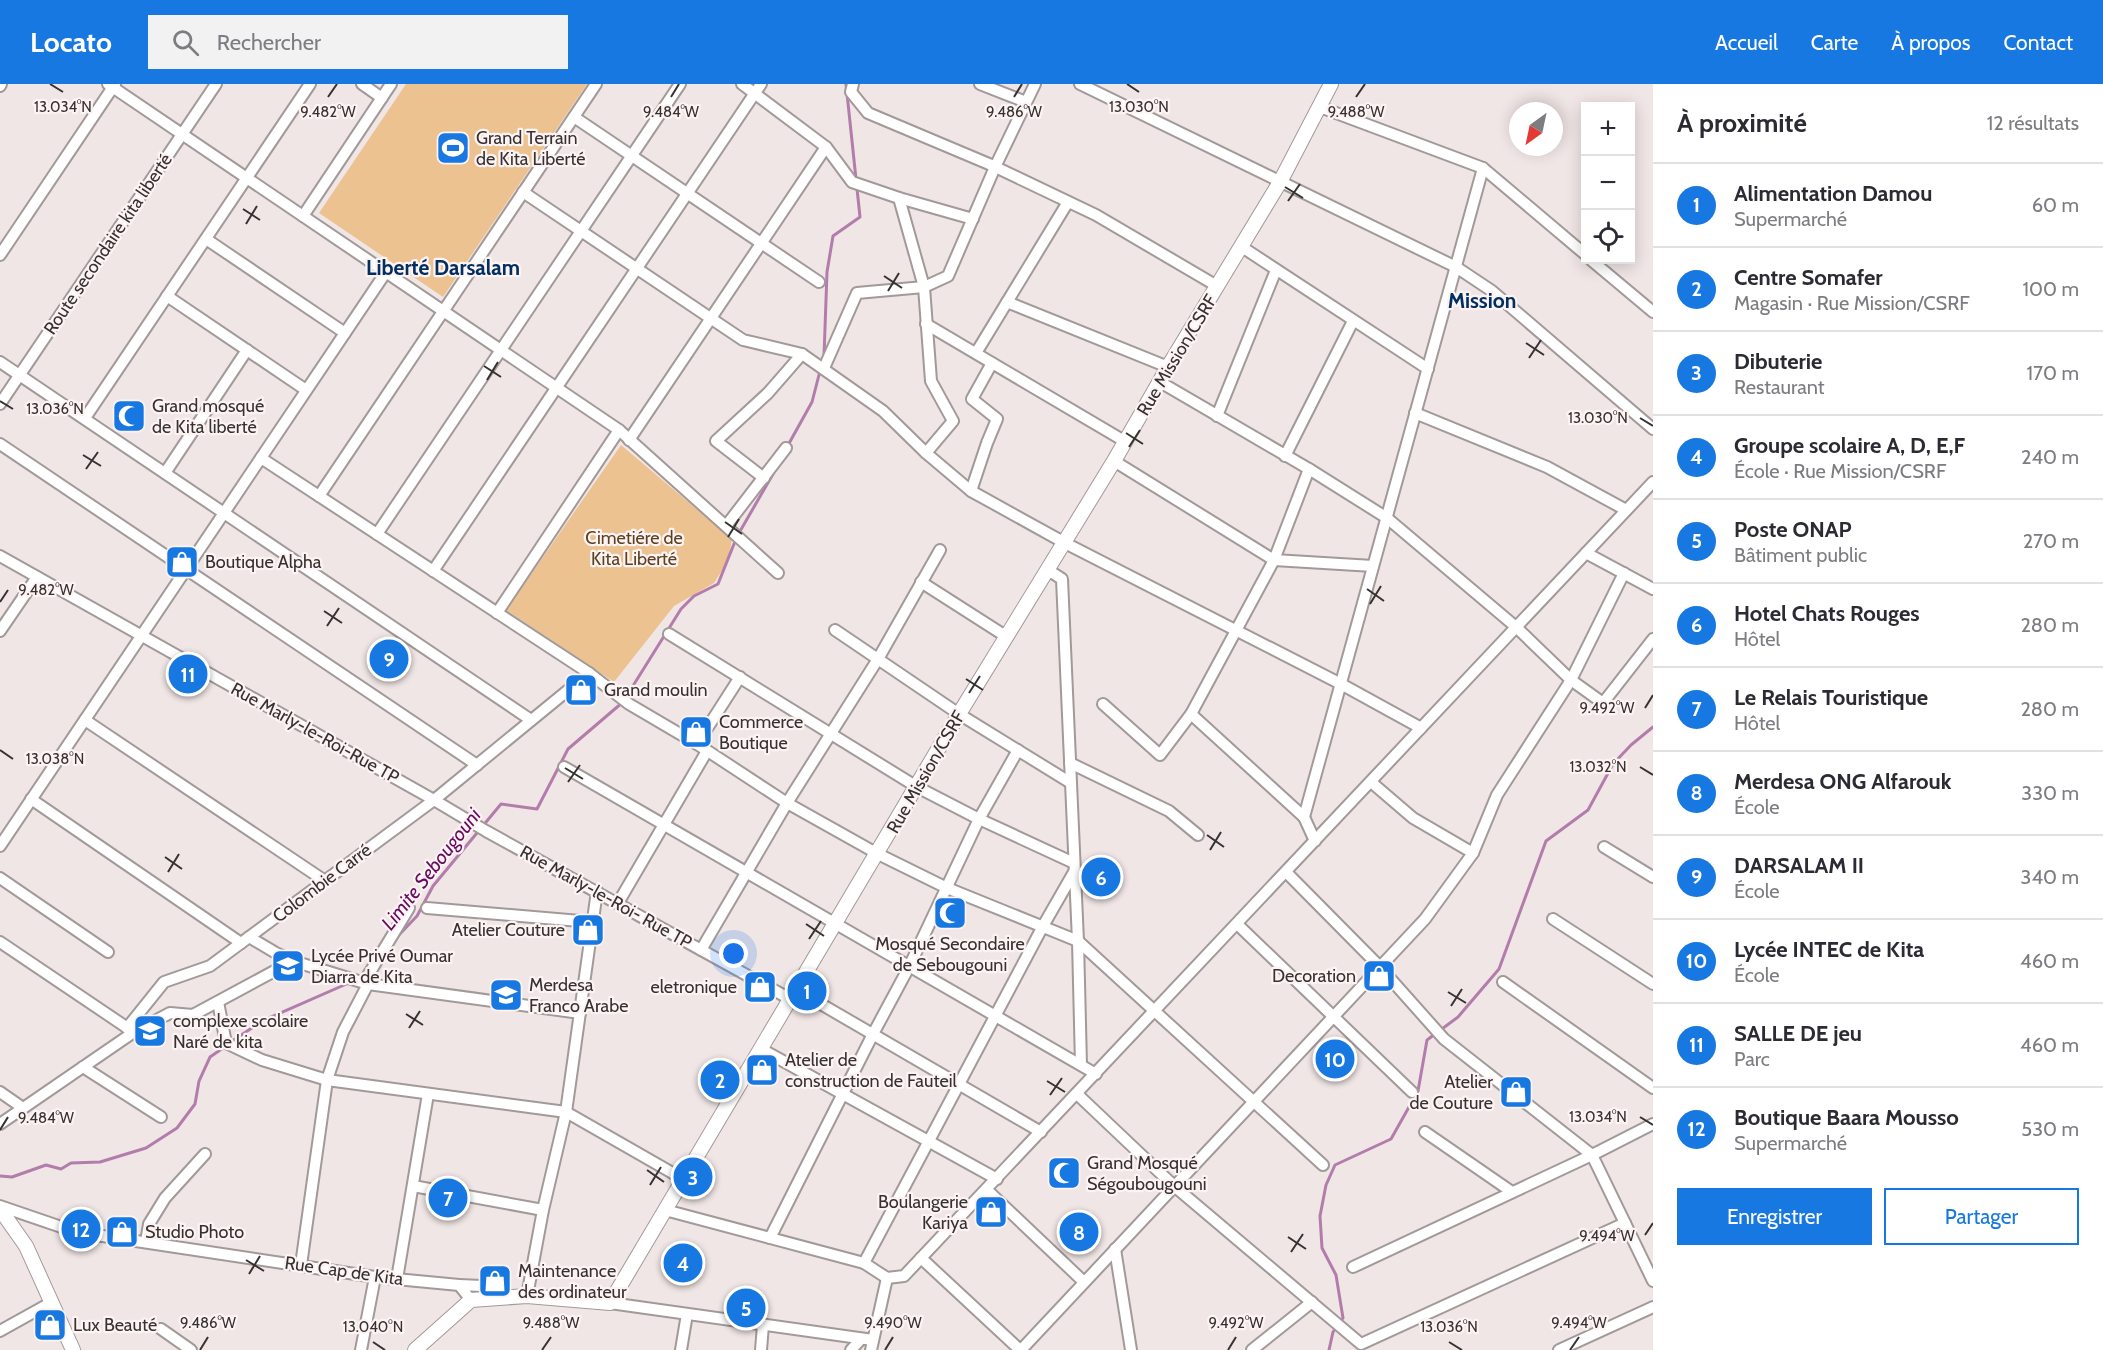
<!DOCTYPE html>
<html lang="fr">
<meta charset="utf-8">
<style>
body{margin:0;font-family:Cabin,sans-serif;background:#f2f2f3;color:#2b2b33}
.controls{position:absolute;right:18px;top:18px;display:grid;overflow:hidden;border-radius:0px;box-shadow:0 3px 15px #0003}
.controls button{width:54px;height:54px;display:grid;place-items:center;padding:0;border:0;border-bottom:2px solid #e1e1e2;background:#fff;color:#2b2b33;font:30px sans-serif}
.compass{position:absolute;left:1509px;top:18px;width:54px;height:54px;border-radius:50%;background:#fff;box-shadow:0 3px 15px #0003;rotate:213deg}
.you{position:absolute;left:734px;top:870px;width:21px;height:21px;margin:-15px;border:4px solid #fff;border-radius:50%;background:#1a73e8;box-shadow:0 0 0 9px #1a73e833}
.badge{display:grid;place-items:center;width:39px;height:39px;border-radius:50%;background:#1878e1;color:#fff;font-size:20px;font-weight:700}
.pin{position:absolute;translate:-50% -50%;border:3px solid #fff;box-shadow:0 2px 6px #0006}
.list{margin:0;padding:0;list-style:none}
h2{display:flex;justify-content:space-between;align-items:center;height:78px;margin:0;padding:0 24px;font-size:26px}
h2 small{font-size:20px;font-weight:400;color:#7c7c81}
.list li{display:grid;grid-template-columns:39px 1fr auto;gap:18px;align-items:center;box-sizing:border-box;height:84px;padding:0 24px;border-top:2px solid #e1e1e2}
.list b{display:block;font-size:22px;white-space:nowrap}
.list p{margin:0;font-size:20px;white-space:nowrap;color:#7c7c81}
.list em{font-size:20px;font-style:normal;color:#7c7c81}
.actions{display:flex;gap:12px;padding:18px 24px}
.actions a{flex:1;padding:14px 0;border:2px solid #1878e1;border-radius:0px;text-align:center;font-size:21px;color:#1878e1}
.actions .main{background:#1878e1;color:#fff}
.icon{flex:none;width:33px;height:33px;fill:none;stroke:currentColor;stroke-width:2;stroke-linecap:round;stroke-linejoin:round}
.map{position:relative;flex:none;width:1653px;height:1266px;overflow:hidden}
header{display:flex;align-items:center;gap:36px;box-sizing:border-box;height:84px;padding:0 30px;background:#1878e1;color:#fff}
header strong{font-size:28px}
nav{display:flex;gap:33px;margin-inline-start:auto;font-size:21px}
.search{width:420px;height:54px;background:#f2f2f3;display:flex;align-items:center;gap:15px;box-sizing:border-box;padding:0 21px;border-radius:0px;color:#7c7c81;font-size:22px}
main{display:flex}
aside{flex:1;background:#fff}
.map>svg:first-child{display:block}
</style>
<header>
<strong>Locato</strong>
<div class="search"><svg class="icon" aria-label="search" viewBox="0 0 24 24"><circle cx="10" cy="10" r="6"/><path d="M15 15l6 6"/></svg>Rechercher</div>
<nav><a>Accueil</a><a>Carte</a><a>À propos</a><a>Contact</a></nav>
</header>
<main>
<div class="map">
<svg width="1653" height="1266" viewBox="0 0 1653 1266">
<rect width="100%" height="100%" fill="#f0e6e5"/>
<!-- green -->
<g fill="#ecc290">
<path d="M406,0H587L443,213L319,129Z"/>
<path d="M621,361L732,455L728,477L714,499L674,522L614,598L506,526Z"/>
</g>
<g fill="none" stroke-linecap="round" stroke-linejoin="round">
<!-- stream -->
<g stroke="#b37dab" stroke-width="3">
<path d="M824,272L827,188L833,152L860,133L846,0"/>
<path d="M787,363L812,318L820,287"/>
<path d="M739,449L773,390"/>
<path d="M626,613L681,525L694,512L718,500L736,455"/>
<path d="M396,854L417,832L433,802L501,720L537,725L568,665L623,618"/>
<path d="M231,958L262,937L351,898"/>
<path d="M0,1092L12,1093L46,1081L61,1085L71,1079L100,1078L146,1064L177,1044L195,1020L199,997L210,973L226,962"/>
<path d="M1329,1266L1333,1248L1343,1234L1336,1191L1322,1164L1320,1132L1326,1101L1335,1081L1391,1055L1418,1007L1427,956L1458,933L1499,885L1546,757L1588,726L1613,680L1631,661L1653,643"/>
</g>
<defs>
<g id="minor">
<path d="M108,0L619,346L778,489"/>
<path d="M362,0L382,14"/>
<path d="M742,0L826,63L852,98L899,114L973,135"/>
<path d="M853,0L851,8L868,29L989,80L1096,131L1217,202"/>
<path d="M980,0L1026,18"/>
<path d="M1080,0L1456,183L1492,207L1653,345"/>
<path d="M0,2L1,0"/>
<path d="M1320,23L1483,84L1586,171"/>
<path d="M574,33L819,198"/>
<path d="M523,108L743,256L802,270L883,327L926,369L971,407L1065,459L1341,600L1421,644"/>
<path d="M899,114L924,203L931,297L953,337L926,369"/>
<path d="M303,132L391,0"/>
<path d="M206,155L345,249"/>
<path d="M1242,163L1428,285"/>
<path d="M0,171L115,0"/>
<path d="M1591,176L1653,228"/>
<path d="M167,212L306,306"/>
<path d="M1007,218L1168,283"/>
<path d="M926,240L1126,358"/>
<path d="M976,269L1068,118"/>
<path d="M0,278L531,636"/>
<path d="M824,284L857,209L924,203L948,192L995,83L1035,0"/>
<path d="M1160,298L1309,385L1387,434L1516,543L1571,596L1603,619L1653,555"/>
<path d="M0,320L216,0"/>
<path d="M1415,329L1547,383L1626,426"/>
<path d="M1217,332L1276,186"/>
<path d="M85,334L310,0"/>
<path d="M629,356L826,63"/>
<path d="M0,360L477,681"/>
<path d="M1285,372L1353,237"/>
<path d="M261,374L589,589L629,620L697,660L787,719L878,770L947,804L1078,857L1323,1081"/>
<path d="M1114,377L1274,476L1373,482"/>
<path d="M165,389L247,266"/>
<path d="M764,394L716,357L768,309L802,270"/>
<path d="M971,407L987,359L997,335L972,315L992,279"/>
<path d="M319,412L596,0"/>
<path d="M726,442L786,364"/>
<path d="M377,450L680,0"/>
<path d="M1586,469L1653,505"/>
<path d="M0,472L434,716L486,747L790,915"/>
<path d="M1048,486L1062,495L1078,857L1081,981"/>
<path d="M433,487L761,0"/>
<path d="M921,498L1007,553"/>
<path d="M497,529L619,346"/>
<path d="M835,546L959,630L1071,699"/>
<path d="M0,547L37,493"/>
<path d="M669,550L917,703L979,735L1074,779"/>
<path d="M1103,620L1160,671L1191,630L1274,476L1309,385"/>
<path d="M1191,630L1304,733L1315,757"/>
<path d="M85,636L325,797"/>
<path d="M697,660L740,593"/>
<path d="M1070,679L1169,727L1198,751"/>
<path d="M564,683L1096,990"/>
<path d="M1371,698L1413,734L1473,769"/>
<path d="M31,715L241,859"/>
<path d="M1304,733L1483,84"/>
<path d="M0,762L386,188"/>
<path d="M1604,763L1653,793"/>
<path d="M1286,788L1379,882L1444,955L1592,1071L1653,1197"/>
<path d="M0,794L108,868"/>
<path d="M618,819L707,667"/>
<path d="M427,824L592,838"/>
<path d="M1553,835L1653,900"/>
<path d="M1237,840L1412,1008"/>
<path d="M249,853L276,869L293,877L368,900L580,929"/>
<path d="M0,858L132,947"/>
<path d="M701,866L787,719L878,575L940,466"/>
<path d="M364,898L409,824"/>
<path d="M1503,898L1653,1004"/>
<path d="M795,905L1041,1048"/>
<path d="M218,918L226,959L262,976L327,996L566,1028L683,1095"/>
<path d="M127,944L164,898L210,882L434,716L589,589"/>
<path d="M761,965L997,1095"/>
<path d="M83,983L161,1033"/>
<path d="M0,1008L23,1024"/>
<path d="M1077,1010L1174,1102L1361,1260L1625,1139"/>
<path d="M0,1040L134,948L170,929L193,931L293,877"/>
<path d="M1425,1048L1512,1108"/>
<path d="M413,1102L543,1126"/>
<path d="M987,1106L1084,1198"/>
<path d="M0,1122L76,1148L375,1193L459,1201L471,1216"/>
<path d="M665,1126L864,1179L887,1194L904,1192L1653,398"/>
<path d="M770,1154L873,950L909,883L979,735L1018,666"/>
<path d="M146,1158L149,1140L165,1114L205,1070"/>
<path d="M1115,1165L1131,1266"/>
<path d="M921,1174L1020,1266"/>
<path d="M864,1179L1043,842L1074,788"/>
<path d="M301,1181L327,996L343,948L368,900"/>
<path d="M1353,1183L1592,1071L1653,1040"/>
<path d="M397,1195L428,1010"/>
<path d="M459,1201L482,1202L503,1214"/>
<path d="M527,1212L543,1126L566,1028L597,807"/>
<path d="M610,1219L873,1256"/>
<path d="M161,1245L191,1266"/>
<path d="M0,1247L52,1218"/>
<path d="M361,1266L375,1193"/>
<path d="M681,1266L687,1230"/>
<path d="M761,1266L763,1241"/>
<path d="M851,1266L861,1255"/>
<path d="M871,1266L887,1194"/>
<path d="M1021,1266L1425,835L1473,769L1497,711L1571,596L1624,489"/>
<path d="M1252,1266L1312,1218"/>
<path d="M1559,1266L1653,1223"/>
</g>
<g id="major">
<path d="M0,1125L26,1162L73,1266"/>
<path d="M415,1266L471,1216L527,1212L610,1219L959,630L1114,377L1168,283L1280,98L1331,0"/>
</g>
</defs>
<!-- minor casing -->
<use href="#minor" stroke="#a29999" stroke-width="14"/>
<!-- major casing -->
<use href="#major" stroke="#a29999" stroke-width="16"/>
<!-- minor -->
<use href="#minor" stroke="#fff" stroke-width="10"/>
<!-- major -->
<use href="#major" stroke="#fff" stroke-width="14"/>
</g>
<!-- ticks -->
<path fill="none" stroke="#363232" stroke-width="2" d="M50,0L63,8M1127,0L1139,8M328,13L337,0M671,13L679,0M1014,13L1022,0M1356,13L1365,0M1285,103L1303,114M1288,117L1300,100M243,125L260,136M246,140L257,122M884,192L902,204M888,207L899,189M1526,259L1544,271M1529,274L1541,256M484,282L501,293M487,296L498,278M0,317L13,325M1640,334L1653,342M1126,349L1143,360M1129,363L1140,346M83,371L101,382M86,385L98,368M725,438L742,450M728,453L739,435M1367,505L1384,517M0,518L8,506M1370,520L1381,502M324,527L342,539M327,542L339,524M966,595L983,606M969,609L980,592M1645,624L1653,611M0,666L13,675M1640,683L1653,691M565,684L583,695M568,698L580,681M1207,751L1224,763M1210,766L1221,748M165,773L182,785M168,788L179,770M806,840L824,852M809,855L821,837M1448,908L1466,919M1451,922L1462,905M406,930L423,941M409,944L420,927M1047,997L1065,1008M1050,1011L1062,994M1640,1033L1653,1041M0,1046L8,1033M647,1086L664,1098M650,1101L661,1083M1645,1151L1653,1139M1288,1153L1306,1165M1291,1168L1303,1150M246,1176L264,1187M249,1190L260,1172M373,1258L385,1266M1449,1258L1462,1266M200,1266L208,1253M542,1266L551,1253M885,1266L893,1253M1228,1266L1236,1253M1570,1266L1579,1253"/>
<!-- icons -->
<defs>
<symbol id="stadium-square" viewBox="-11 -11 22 22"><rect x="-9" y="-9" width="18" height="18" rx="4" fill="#1878e1" stroke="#fdf3f3"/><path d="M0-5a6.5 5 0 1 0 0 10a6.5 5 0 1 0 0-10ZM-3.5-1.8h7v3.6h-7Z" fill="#fff"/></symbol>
<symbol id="mosque-square" viewBox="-11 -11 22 22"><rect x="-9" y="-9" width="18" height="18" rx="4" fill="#1878e1" stroke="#fdf3f3"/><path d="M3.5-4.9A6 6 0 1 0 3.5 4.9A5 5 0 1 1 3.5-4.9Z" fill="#fff"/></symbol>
<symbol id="shop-square" viewBox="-11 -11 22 22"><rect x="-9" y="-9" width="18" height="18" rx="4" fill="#1878e1" stroke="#fdf3f3"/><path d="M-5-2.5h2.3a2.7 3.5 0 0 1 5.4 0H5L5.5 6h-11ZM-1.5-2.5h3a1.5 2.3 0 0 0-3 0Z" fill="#fff"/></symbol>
<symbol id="school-square" viewBox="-11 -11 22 22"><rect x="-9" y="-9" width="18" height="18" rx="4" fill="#1878e1" stroke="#fdf3f3"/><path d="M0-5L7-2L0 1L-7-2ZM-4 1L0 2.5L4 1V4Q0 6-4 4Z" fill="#fff"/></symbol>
</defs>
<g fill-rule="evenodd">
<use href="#stadium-square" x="434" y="45" width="38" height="38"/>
<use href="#mosque-square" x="110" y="313" width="38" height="38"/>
<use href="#shop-square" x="163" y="459" width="38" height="38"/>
<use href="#shop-square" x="562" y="587" width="38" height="38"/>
<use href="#shop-square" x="677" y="629" width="38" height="38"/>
<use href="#mosque-square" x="931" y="810" width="38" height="38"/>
<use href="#shop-square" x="569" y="827" width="38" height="38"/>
<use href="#school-square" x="269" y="863" width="38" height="38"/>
<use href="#shop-square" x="1360" y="873" width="38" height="38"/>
<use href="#shop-square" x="741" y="884" width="38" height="38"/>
<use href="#school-square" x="487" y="892" width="38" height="38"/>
<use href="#school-square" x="131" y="928" width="38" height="38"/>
<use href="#shop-square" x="743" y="967" width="38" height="38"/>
<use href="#shop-square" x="1497" y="989" width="38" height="38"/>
<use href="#mosque-square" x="1045" y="1070" width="38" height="38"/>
<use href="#shop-square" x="972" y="1109" width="38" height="38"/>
<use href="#shop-square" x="103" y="1129" width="38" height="38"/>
<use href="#shop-square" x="476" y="1178" width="38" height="38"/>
<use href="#shop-square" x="31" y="1222" width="38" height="38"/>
</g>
<g text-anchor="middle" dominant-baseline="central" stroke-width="4.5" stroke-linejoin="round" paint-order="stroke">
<!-- poi labels -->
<g font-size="18" fill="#363232" stroke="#fdf3f3" text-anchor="start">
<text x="476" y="54">Grand Terrain<tspan x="476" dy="21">de Kita Liberté</tspan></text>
<text x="152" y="322">Grand mosqué<tspan x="152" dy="21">de Kita liberté</tspan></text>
<text x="205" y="478">Boutique Alpha</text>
<text x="604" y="606">Grand moulin</text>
<text x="719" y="638">Commerce<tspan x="719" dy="21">Boutique</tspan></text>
<text x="565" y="846" text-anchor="end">Atelier Couture</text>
<text x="950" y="860" text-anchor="middle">Mosqué Secondaire<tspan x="950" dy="21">de Sebougouni</tspan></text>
<text x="311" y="872">Lycée Privé Oumar<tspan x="311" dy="21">Diarra de Kita</tspan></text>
<text x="1356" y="892" text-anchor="end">Decoration</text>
<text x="529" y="901">Merdesa<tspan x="529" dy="21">Franco Arabe</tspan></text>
<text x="737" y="903" text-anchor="end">eletronique</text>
<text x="173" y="937">complexe scolaire<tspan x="173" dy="21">Naré de kita</tspan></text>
<text x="785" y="976">Atelier de<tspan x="785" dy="21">construction de Fauteil</tspan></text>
<text x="1493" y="998" text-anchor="end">Atelier<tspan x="1493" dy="21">de Couture</tspan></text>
<text x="1087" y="1079">Grand Mosqué<tspan x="1087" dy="21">Ségoubougouni</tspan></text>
<text x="968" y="1118" text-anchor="end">Boulangerie<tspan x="968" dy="21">Kariya</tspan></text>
<text x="145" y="1148">Studio Photo</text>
<text x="518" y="1187">Maintenance<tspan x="518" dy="21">des ordinateur</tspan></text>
<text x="73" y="1241">Lux Beauté</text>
</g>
<!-- street labels -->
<g font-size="18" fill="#363232" stroke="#fdf3f3">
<text transform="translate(108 160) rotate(-56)">Route secondaire kita liberté</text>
<text transform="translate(1177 271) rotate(-59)">Rue Mission/CSRF</text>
<text transform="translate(315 649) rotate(29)">Rue Marly-le-Roi-Rue TP</text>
<text transform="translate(926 688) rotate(-60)">Rue Mission/CSRF</text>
<text transform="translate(322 799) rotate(-37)">Colombie Carré</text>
<text transform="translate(606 813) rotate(29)">Rue Marly-le-Roi- Rue TP</text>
<text transform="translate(344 1187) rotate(8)">Rue Cap de Kita</text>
</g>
<!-- park labels -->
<g font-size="18" fill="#5b411f" stroke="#fdf3f3">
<text x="634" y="454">Cimetiére de<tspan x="634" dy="21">Kita Liberté</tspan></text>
</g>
<!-- water labels -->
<g font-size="20" font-style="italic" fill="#650a60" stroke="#fdf3f3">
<text transform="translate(431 785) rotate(-52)">Limite Sebougouni</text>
</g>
<!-- quarter labels -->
<g font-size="21" font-weight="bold" fill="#022f61" stroke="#fdf3f3">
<text x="443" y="183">Liberté Darsalam</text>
<text x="1482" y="216">Mission</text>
</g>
</g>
<g font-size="15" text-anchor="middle" fill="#363232" stroke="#fdf3f3" stroke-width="4.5" stroke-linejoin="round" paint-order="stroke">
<text x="63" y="28">13.034°N</text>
<text x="1139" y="28">13.030°N</text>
<text x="1014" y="33">9.486°W</text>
<text x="328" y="33">9.482°W</text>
<text x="671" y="33">9.484°W</text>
<text x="1356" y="33">9.488°W</text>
<text x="55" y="330">13.036°N</text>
<text x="1598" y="339">13.030°N</text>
<text x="46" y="511">9.482°W</text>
<text x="1607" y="629">9.492°W</text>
<text x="55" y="680">13.038°N</text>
<text x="1598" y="688">13.032°N</text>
<text x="1598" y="1038">13.034°N</text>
<text x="46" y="1039">9.484°W</text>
<text x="1607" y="1157">9.494°W</text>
<text x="208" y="1244">9.486°W</text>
<text x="551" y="1244">9.488°W</text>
<text x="893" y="1244">9.490°W</text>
<text x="1236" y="1244">9.492°W</text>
<text x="1579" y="1244">9.494°W</text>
<text x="373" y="1248">13.040°N</text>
<text x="1449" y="1248">13.036°N</text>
</g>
</svg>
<div class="controls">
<button>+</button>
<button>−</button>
<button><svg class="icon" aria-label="locate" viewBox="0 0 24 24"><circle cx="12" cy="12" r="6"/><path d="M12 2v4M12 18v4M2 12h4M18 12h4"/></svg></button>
</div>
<svg class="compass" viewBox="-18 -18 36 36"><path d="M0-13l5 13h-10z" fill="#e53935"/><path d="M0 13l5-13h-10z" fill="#7c7c81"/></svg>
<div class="you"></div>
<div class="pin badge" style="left:807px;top:907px">1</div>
<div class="pin badge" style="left:720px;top:996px">2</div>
<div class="pin badge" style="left:693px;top:1093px">3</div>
<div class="pin badge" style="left:683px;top:1179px">4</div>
<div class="pin badge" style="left:746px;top:1224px">5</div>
<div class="pin badge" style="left:1101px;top:793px">6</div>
<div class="pin badge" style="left:448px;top:1114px">7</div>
<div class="pin badge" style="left:1079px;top:1148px">8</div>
<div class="pin badge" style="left:389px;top:575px">9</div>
<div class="pin badge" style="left:1335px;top:975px">10</div>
<div class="pin badge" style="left:188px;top:590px">11</div>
<div class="pin badge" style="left:81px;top:1145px">12</div>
</div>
<aside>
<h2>À proximité<small>12 résultats</small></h2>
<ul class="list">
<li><span class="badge">1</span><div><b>Alimentation Damou</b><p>Supermarché</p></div><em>60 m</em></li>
<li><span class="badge">2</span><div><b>Centre Somafer</b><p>Magasin · Rue Mission/CSRF</p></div><em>100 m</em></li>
<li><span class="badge">3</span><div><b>Dibuterie</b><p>Restaurant</p></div><em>170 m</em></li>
<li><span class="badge">4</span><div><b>Groupe scolaire A, D, E,F</b><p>École · Rue Mission/CSRF</p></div><em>240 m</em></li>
<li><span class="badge">5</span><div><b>Poste ONAP</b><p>Bâtiment public</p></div><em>270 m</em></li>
<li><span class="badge">6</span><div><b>Hotel Chats Rouges</b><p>Hôtel</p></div><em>280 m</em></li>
<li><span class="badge">7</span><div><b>Le Relais Touristique</b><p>Hôtel</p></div><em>280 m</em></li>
<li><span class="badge">8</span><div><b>Merdesa ONG Alfarouk</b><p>École</p></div><em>330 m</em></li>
<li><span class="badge">9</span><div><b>DARSALAM II</b><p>École</p></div><em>340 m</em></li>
<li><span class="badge">10</span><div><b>Lycée INTEC de Kita</b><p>École</p></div><em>460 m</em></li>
<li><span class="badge">11</span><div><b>SALLE DE jeu</b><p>Parc</p></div><em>460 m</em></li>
<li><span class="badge">12</span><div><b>Boutique Baara Mousso</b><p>Supermarché</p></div><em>530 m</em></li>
</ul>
<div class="actions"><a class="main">Enregistrer</a><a>Partager</a></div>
</aside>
</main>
